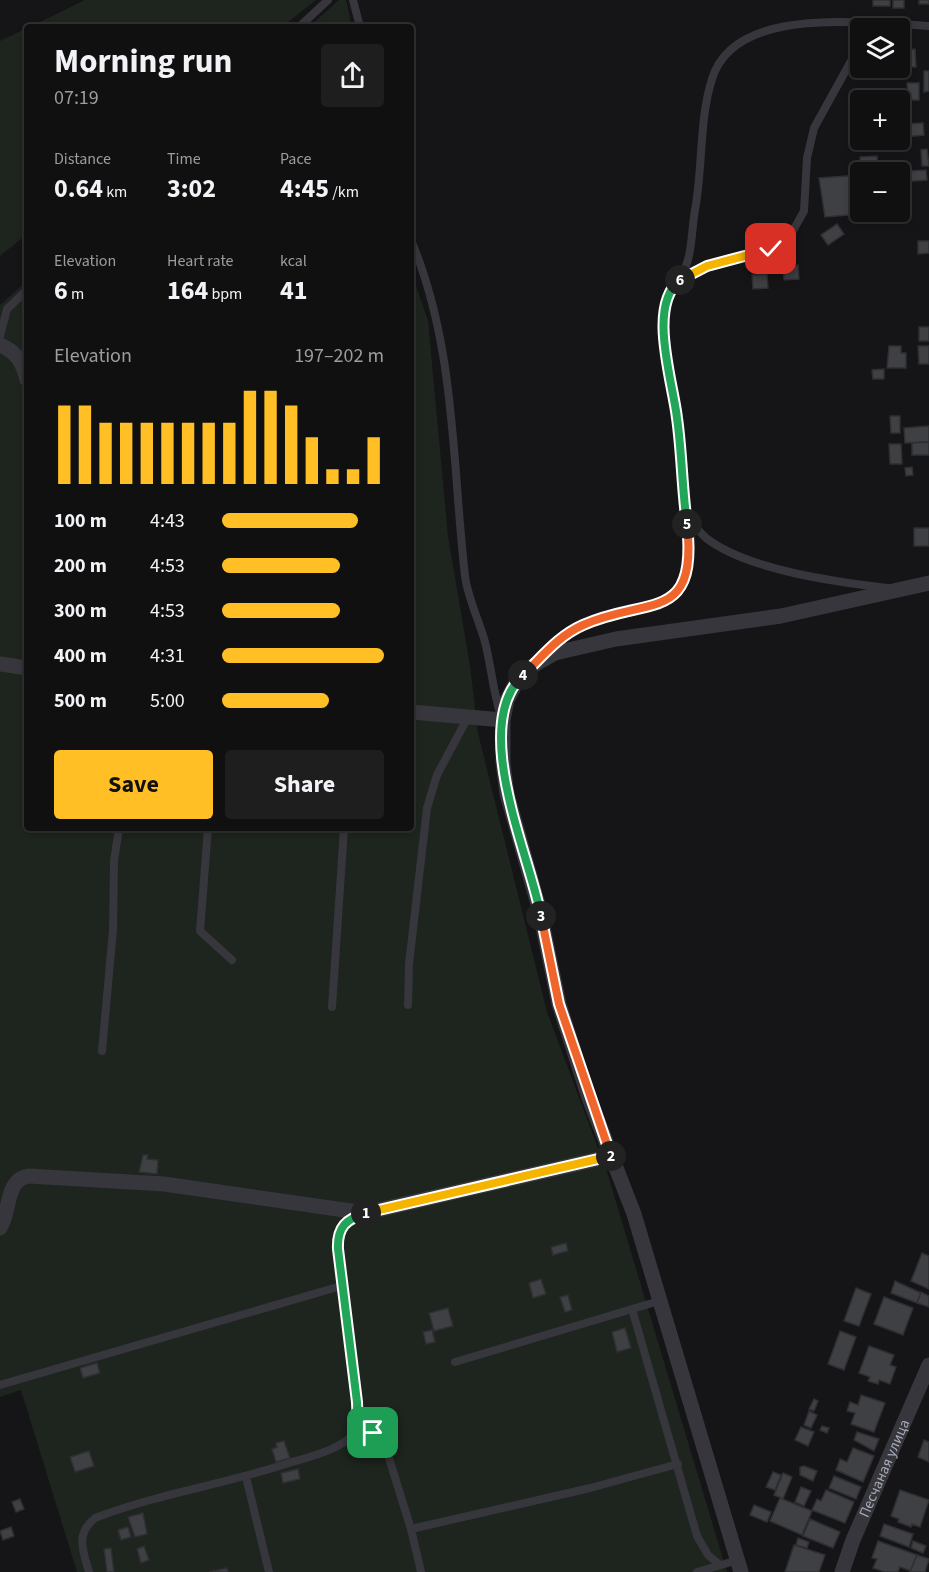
<!DOCTYPE html>
<html lang="en">
<head>
<meta charset="utf-8">
<style>
  :root { --surface:#101011; --page:#1e1e1f; --text:#f1f3f6; --muted:#9c9d9f; --line:#303031; --accent:#ffbf25 }
  body { margin:0; font-family:"Source Sans 3",sans-serif; background:var(--page); color:var(--text); height:100vh; display:flex; flex-direction:column; font-size:22px; white-space:nowrap }
  * { box-sizing:border-box; margin:0 }
  p { font-size:20px; color:var(--muted) }
  .icon { flex:none; width:33px; height:33px; fill:none; stroke:currentColor; stroke-width:2; stroke-linecap:round; stroke-linejoin:round }
  .map { position:relative; flex:1; overflow:hidden }
  .details { position:absolute; left:24px; top:24px; width:390px; height:807px; display:flex; flex-direction:column; background:var(--surface); border-radius:6px; box-shadow:0 3px 9px #0003,0 0 0 2px var(--line) }
  .details>* { flex:none }
  .buttons { position:absolute; left:850px; top:18px; display:grid; gap:12px }
  .buttons a { display:grid; place-items:center; width:60px; height:60px; border-radius:6px; background:var(--surface); box-shadow:0 3px 9px #0003,0 0 0 2px var(--line); font-size:30px }
  .pin { position:absolute; display:grid; place-items:center; width:51px; height:51px; color:#fff; margin:-26px; border-radius:12px; box-shadow:0 3px 9px #0006 }
  .km { position:absolute; width:30px; height:30px; margin:-15px; border-radius:50%; background:#222; color:#fff; font-size:16px; line-height:30px; text-align:center }
  .round { display:grid; place-items:center; flex:none; width:63px; height:63px; border-radius:6px; background:var(--page) }
  .summary { display:flex; align-items:center; justify-content:space-between; height:102px; padding:0 30px }
  h1 { font-size:33px; font-weight:700; line-height:45px }
  .metrics { display:grid; grid-template-columns:repeat(3,1fr); gap:9px; height:102px; padding:6px 30px }
  .metrics div { display:grid; align-content:center }
  .metrics b { font-size:26px; font-weight:700 }
  .metrics small { font-size:16px; font-weight:400 }
  .metrics p { font-size:16px }
  .chart { height:168px; padding:12px 30px }
  .chart p { display:flex; justify-content:space-between }
  .chart svg { width:100%; height:108px; margin-top:6px; stroke:var(--accent); stroke-width:6 }
  .cta { display:flex; gap:12px; margin-top:auto; padding:12px 30px }
  .cta a { flex:1; height:69px; border-radius:6px; background:var(--accent); color:#111; font-size:24px; font-weight:700; line-height:69px; text-align:center }
  .cta a+a { background:var(--page); color:var(--text) }
  ul { padding:0 30px; list-style:none; font-size:20px }
  li { display:grid; grid-template-columns:96px 72px 1fr; align-items:center; height:45px }
  li i { height:15px; border-radius:8px; background:var(--accent) }
  .map>svg:first-child { display:block }
  .green { fill:#1d251e }
  .building { fill:#3f4044; stroke:#2f2f33; stroke-width:1.5 }
  .lines { fill:none; stroke-linecap:round; stroke-linejoin:round }
  .lane { stroke:#36363c; stroke-width:8 }
  .street { stroke:#36363c; stroke-width:15 }
  .split-1-casing { stroke:#fff; stroke-width:12 }
  .split-2-casing { stroke:#fff; stroke-width:12 }
  .split-3-casing { stroke:#fff; stroke-width:12 }
  .split-4-casing { stroke:#fff; stroke-width:12 }
  .split-5-casing { stroke:#fff; stroke-width:12 }
  .split-6-casing { stroke:#fff; stroke-width:12 }
  .split-7-casing { stroke:#fff; stroke-width:12 }
  .split-1 { stroke:#22a559; stroke-width:8 }
  .split-2 { stroke:#f5b400; stroke-width:8 }
  .split-3 { stroke:#f0652b; stroke-width:8 }
  .split-4 { stroke:#22a559; stroke-width:8 }
  .split-5 { stroke:#f0652b; stroke-width:8 }
  .split-6 { stroke:#22a559; stroke-width:8 }
  .split-7 { stroke:#f5b400; stroke-width:8 }
  .labels { text-anchor:middle; dominant-baseline:central; stroke-width:5; stroke-linejoin:round; paint-order:stroke }
  .street-label { font-size:15px; fill:#a6abb8; stroke:#101012 }
</style>
</head>
<body>
<div class="map">
<svg width="929" height="1572" viewBox="0 0 929 1572">
  <rect width="100%" height="100%" fill="#151517"/>
  <g class="green">
    <polygon points="85,0 316,0 282,27 30,27"/>
    <polygon points="339,0 346,0 352,27 309,27"/>
    <polygon points="27,28 27,234 0,256 0,41"/>
    <polygon points="411,271 428,321 448,536 470,666 478,733 547,1012 607,1172 727,1572 77,1572 21,1390 0,1397 0,305 27,281 27,828 411,828"/>
  </g>
  <g class="building">
    <rect x="873" y="0" width="17" height="6"/>
    <rect x="893" y="0" width="11" height="8"/>
    <rect x="919" y="0" width="10" height="4"/>
    <polygon points="915,49 916,67 904,67 904,50"/>
    <polygon points="924,71 929,71 929,91 924,92"/>
    <polygon points="907,83 919,83 919,100 908,100"/>
    <polygon points="923,123 924,135 906,137 905,124"/>
    <polygon points="863,140 872,140 873,150 863,151"/>
    <polygon points="927,149 929,166 922,166 921,150"/>
    <polygon points="877,156 878,171 861,172 860,157"/>
    <polygon points="926,170 927,180 900,182 900,172 895,172"/>
    <polygon points="861,175 861,212 873,213 825,217 819,178"/>
    <polygon points="837,224 844,234 828,245 821,235"/>
    <polygon points="918,241 929,241 929,253 918,254"/>
    <polygon points="798,265 799,279 784,280 783,266"/>
    <polygon points="767,274 768,288 753,289 752,275"/>
    <rect x="919" y="327" width="10" height="14"/>
    <polygon points="889,346 901,346 901,353 906,353 906,368 887,368"/>
    <polygon points="918,346 929,346 929,364 919,364"/>
    <polygon points="884,369 884,379 873,379 872,370"/>
    <polygon points="890,416 900,416 900,433 891,433"/>
    <polygon points="929,426 929,442 905,443 904,428"/>
    <polygon points="929,442 929,455 912,455 912,443"/>
    <polygon points="889,444 901,444 902,464 890,464"/>
    <polygon points="912,467 913,475 906,476 905,468"/>
    <rect x="914" y="528" width="15" height="18"/>
    <polygon points="143,1155 148,1155 147,1159 158,1160 157,1174 139,1172"/>
    <polygon points="566,1243 568,1251 553,1255 551,1247"/>
    <polygon points="922,1253 929,1256 929,1289 911,1281"/>
    <polygon points="541,1279 546,1294 533,1298 529,1283"/>
    <polygon points="895,1281 921,1293 917,1303 891,1293"/>
    <polygon points="856,1288 871,1294 859,1326 844,1321"/>
    <polygon points="921,1292 929,1296 929,1307 917,1303"/>
    <polygon points="568,1295 572,1310 565,1312 560,1297"/>
    <polygon points="884,1297 913,1308 903,1335 874,1324"/>
    <polygon points="448,1308 453,1326 434,1331 429,1313"/>
    <polygon points="625,1328 631,1348 617,1352 612,1332"/>
    <polygon points="432,1330 435,1342 426,1344 423,1332"/>
    <polygon points="840,1331 856,1337 844,1370 828,1364"/>
    <polygon points="869,1346 894,1355 890,1365 896,1367 890,1384 879,1380 878,1384 868,1381 870,1377 859,1373"/>
    <polygon points="97,1363 100,1373 83,1378 80,1368"/>
    <polygon points="861,1395 885,1403 874,1432 851,1424 855,1413 847,1411 850,1402 858,1405"/>
    <polygon points="814,1399 818,1401 814,1411 809,1409"/>
    <polygon points="809,1411 817,1415 811,1428 804,1425"/>
    <polygon points="822,1426 829,1428 827,1433 820,1430"/>
    <polygon points="801,1427 814,1432 808,1446 795,1440"/>
    <polygon points="857,1432 879,1439 874,1451 854,1440"/>
    <polygon points="924,1440 929,1442 929,1462 918,1457"/>
    <polygon points="284,1441 290,1458 276,1462 272,1449 277,1447 276,1443"/>
    <polygon points="853,1448 874,1456 863,1482 836,1470 840,1459 847,1462"/>
    <polygon points="89,1451 94,1466 75,1472 70,1457"/>
    <polygon points="804,1466 817,1471 813,1481 800,1475 800,1467"/>
    <polygon points="298,1469 300,1479 283,1483 281,1473"/>
    <polygon points="773,1472 781,1475 775,1490 766,1487"/>
    <polygon points="783,1473 792,1477 783,1499 774,1495"/>
    <polygon points="834,1476 861,1487 856,1499 829,1488"/>
    <polygon points="801,1487 811,1491 804,1506 795,1502"/>
    <polygon points="826,1490 854,1502 845,1523 812,1510 817,1499 821,1501"/>
    <polygon points="900,1490 929,1500 920,1527 912,1524 911,1527 898,1522 899,1519 891,1516"/>
    <polygon points="780,1498 812,1511 802,1535 770,1521"/>
    <polygon points="20,1499 24,1509 16,1512 12,1502"/>
    <polygon points="754,1505 771,1512 767,1522 750,1515"/>
    <polygon points="143,1513 147,1534 135,1537 128,1517"/>
    <polygon points="810,1519 840,1532 833,1548 803,1536"/>
    <polygon points="884,1524 913,1534 909,1547 880,1536"/>
    <polygon points="11,1527 14,1536 3,1540 0,1531"/>
    <polygon points="128,1527 131,1537 121,1540 118,1530"/>
    <polygon points="798,1538 809,1542 807,1548 796,1545"/>
    <polygon points="878,1541 917,1555 911,1571 900,1567 898,1572 885,1572 873,1568 877,1559 872,1558"/>
    <polygon points="913,1541 926,1546 923,1553 911,1548"/>
    <polygon points="794,1545 825,1555 819,1572 785,1572"/>
    <polygon points="144,1546 149,1560 141,1563 137,1549"/>
    <polygon points="111,1548 114,1572 107,1572 104,1549"/>
    <polygon points="917,1555 929,1559 925,1572 910,1572"/>
    <polygon points="227,1568 228,1572 209,1572"/>
  </g>
  <g class="lines">
    <g class="lane">
      <polyline points="353,0 360,27"/>
      <polyline points="299,27 328,0"/>
      <polyline points="879,28 900,24 929,26"/>
      <path d="M411,240C456,347 452,463 465,576C468,599 479,620 485,642C491,666 493,690 500,713"/>
      <path d="M681,276C693,257 691,232 695,210C703,167 699,120 712,79C733,10 845,22 900,24"/>
      <polyline points="0,336 7,309 27,290"/>
      <path d="M686,513C692,522 698,531 706,538C747,570 836,582 887,588"/>
      <path d="M545,653C577,620 619,617 661,604C704,580 685,527 682,488C679,464 681,439 677,415C670,370 645,307 688,274L771,249L790,236L804,211L807,158L814,128L861,43"/>
      <polyline points="208,828 200,931 232,960"/>
      <polyline points="408,1005 409,964 427,808 437,775 468,717"/>
      <polyline points="332,1007 344,828"/>
      <polyline points="102,1051 113,930 114,861 119,828"/>
      <polyline points="632,1309 697,1536 708,1555 720,1565"/>
      <polyline points="455,1362 659,1301"/>
      <polyline points="0,1385 341,1286"/>
      <polyline points="358,1430 373,1433 384,1442 411,1529 421,1572"/>
      <polyline points="246,1477 269,1572"/>
      <polyline points="411,1529 590,1488 678,1464"/>
      <path d="M89,1572C83,1551 75,1534 95,1518C157,1494 225,1484 289,1463C313,1456 341,1450 358,1430L359,1418L341,1286L337,1240L342,1225L358,1215"/>
      <polyline points="697,1572 738,1560"/>
    </g>
    <g class="street">
      <path d="M0,345C17,352 23,363 27,380"/>
      <polyline points="0,664 27,668"/>
      <polyline points="411,712 503,720"/>
      <path d="M0,1228C11,1211 5,1179 29,1176L164,1184L365,1213L611,1156"/>
      <polyline points="741,1572 634,1214 589,1098 559,1004 539,908 507,794 503,763 503,720 507,700 517,681 534,665 555,653 616,639 781,616 929,583"/>
      <path id="s1" d="M842,1572L853,1540L929,1365"/>
    </g>
  </g>
  <g class="lines">
    <defs>
      <path id="split-1" d="M366,1213C346,1219 337,1227 338,1249L357,1402L358,1430L373,1433"/>
      <polyline id="split-2" points="366,1213 611,1156"/>
      <polyline id="split-3" points="541,916 559,1004 611,1156"/>
      <path id="split-4" d="M523,675C469,726 530,856 541,916"/>
      <path id="split-5" d="M523,675C542,657 558,636 583,625C648,596 698,624 687,524"/>
      <path id="split-6" d="M680,280C647,306 673,382 677,418C682,453 682,489 687,524"/>
      <polyline id="split-7" points="680,280 707,266 771,249"/>
    </defs>
    <use href="#split-1" class="split-1-casing"/>
    <use href="#split-2" class="split-2-casing"/>
    <use href="#split-3" class="split-3-casing"/>
    <use href="#split-4" class="split-4-casing"/>
    <use href="#split-5" class="split-5-casing"/>
    <use href="#split-6" class="split-6-casing"/>
    <use href="#split-7" class="split-7-casing"/>
    <use href="#split-1" class="split-1"/>
    <use href="#split-2" class="split-2"/>
    <use href="#split-3" class="split-3"/>
    <use href="#split-4" class="split-4"/>
    <use href="#split-5" class="split-5"/>
    <use href="#split-6" class="split-6"/>
    <use href="#split-7" class="split-7"/>
  </g>
  <g class="labels">
    <g class="street-label">
      <text stroke="none"><textPath href="#s1" startOffset="112">Песчаная улица</textPath></text>
    </g>
  </g>
</svg>
<div class="buttons">
<a><svg class="icon" aria-label="layers" viewBox="0 0 24 24"><path d="M12 4l9 5-9 5-9-5zM3 14l9 5 9-5"/></svg></a>
<a>+</a>
<a>−</a>
</div>
<div class="pin" style="left:373px;top:1433px;background:#1e9e55"><svg class="icon" aria-label="arrive" viewBox="0 0 24 24"><path d="M6 21V4h12l-3 4 3 4H6"/></svg></div>
<div class="pin" style="left:771px;top:249px;background:#d93025"><svg class="icon" aria-label="check" viewBox="0 0 24 24"><path d="M5 12l5 5 9-10"/></svg></div>
<b class="km" style="left:366px;top:1213px">1</b>
<b class="km" style="left:611px;top:1156px">2</b>
<b class="km" style="left:541px;top:916px">3</b>
<b class="km" style="left:523px;top:675px">4</b>
<b class="km" style="left:687px;top:524px">5</b>
<b class="km" style="left:680px;top:280px">6</b>
<section class="details">
<div class="summary"><div><h1>Morning run</h1><p>07:19</p></div><a class="round"><svg class="icon" aria-label="share" viewBox="0 0 24 24"><path d="M12 15V3M7 8l5-5 5 5M5 13v7h14v-7"/></svg></a></div>
<div class="metrics">
<div><p>Distance</p><b>0.64<small> km</small></b></div>
<div><p>Time</p><b>3:02</b></div>
<div><p>Pace</p><b>4:45<small> /km</small></b></div>
</div>
<div class="metrics">
<div><p>Elevation</p><b>6<small> m</small></b></div>
<div><p>Heart rate</p><b>164<small> bpm</small></b></div>
<div><p>kcal</p><b>41</b></div>
</div>
<div class="chart"><p><span>Elevation</span>197–202 m</p>
<svg viewBox="0 0 160 44" preserveAspectRatio="none"><path d="M5 44V12M15 44V12M25 44V19M35 44V19M45 44V19M55 44V19M65 44V19M75 44V19M85 44V19M95 44V6M105 44V6M115 44V12M125 44V25M135 44V38M145 44V38M155 44V25"/></svg>
</div>
<ul>
<li><b>100 m</b>4:43<i style="width:84%"></i></li>
<li><b>200 m</b>4:53<i style="width:73%"></i></li>
<li><b>300 m</b>4:53<i style="width:73%"></i></li>
<li><b>400 m</b>4:31<i style="width:100%"></i></li>
<li><b>500 m</b>5:00<i style="width:66%"></i></li>
</ul>
<div class="cta"><a>Save</a><a>Share</a></div>
</section>
</div>
</body>
</html>
